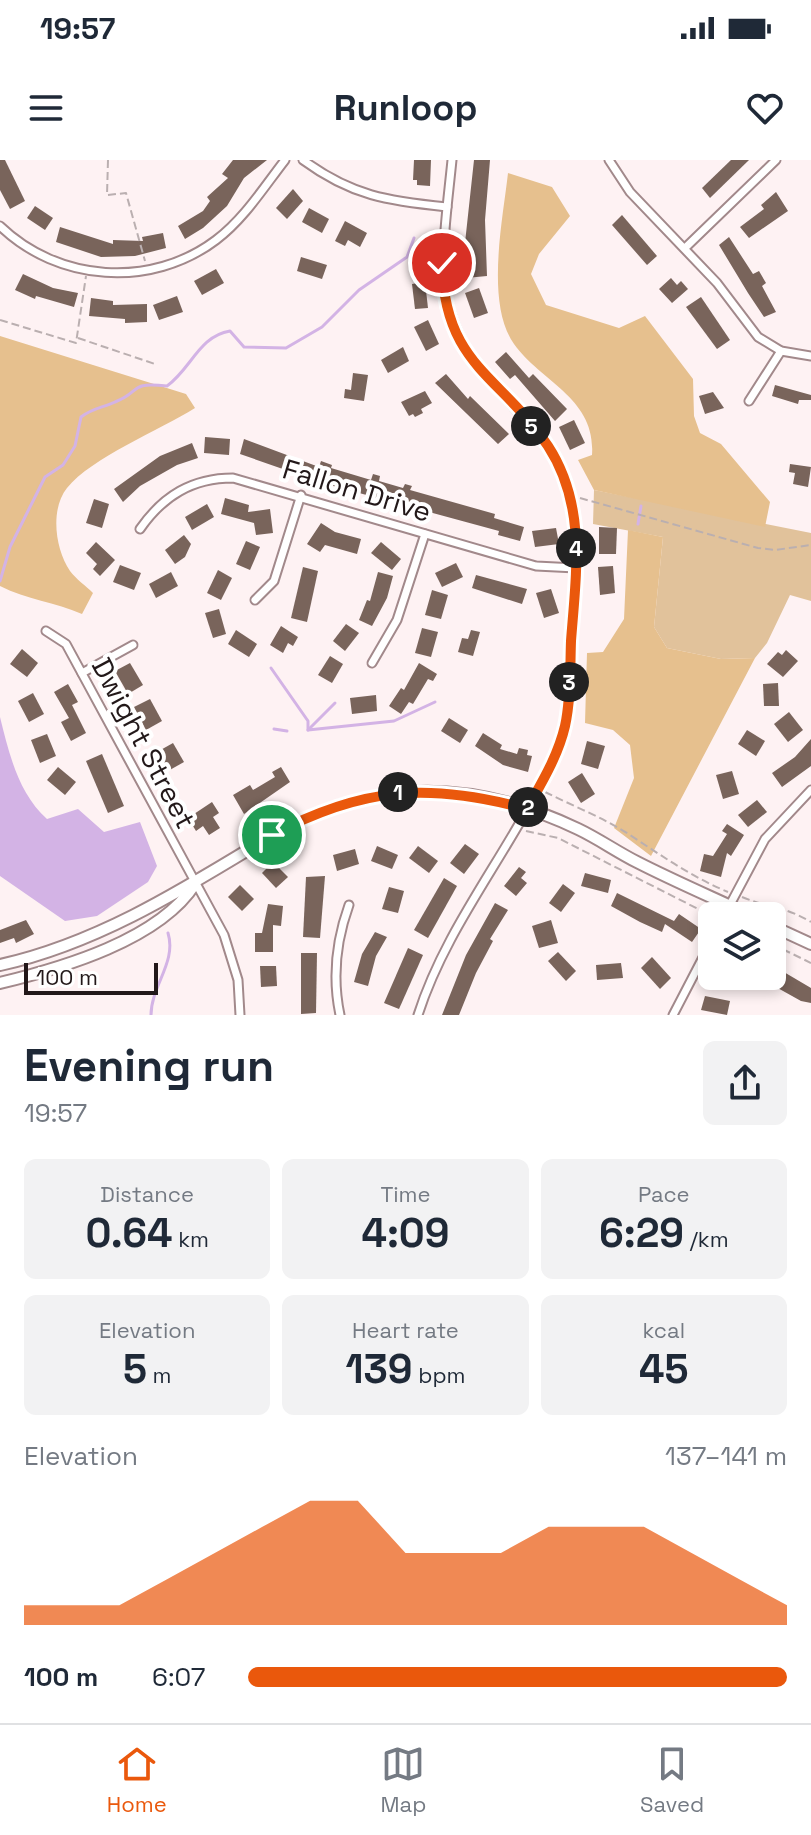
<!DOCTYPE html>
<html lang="en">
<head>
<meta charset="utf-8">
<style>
  :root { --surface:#fff; --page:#f2f2f3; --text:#1f2937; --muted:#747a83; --line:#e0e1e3; --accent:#ea580c }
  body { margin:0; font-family:"Space Grotesk",sans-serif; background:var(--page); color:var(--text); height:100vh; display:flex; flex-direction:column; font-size:30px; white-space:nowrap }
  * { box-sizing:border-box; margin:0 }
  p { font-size:26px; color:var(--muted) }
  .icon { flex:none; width:44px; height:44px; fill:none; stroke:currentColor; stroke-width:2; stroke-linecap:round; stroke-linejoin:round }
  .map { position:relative; height:855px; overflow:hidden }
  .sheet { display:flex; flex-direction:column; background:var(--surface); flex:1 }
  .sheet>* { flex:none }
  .buttons { position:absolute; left:698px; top:742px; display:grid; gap:16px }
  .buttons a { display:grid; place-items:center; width:88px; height:88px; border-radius:12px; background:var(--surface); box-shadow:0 4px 12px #0003; font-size:40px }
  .scale { position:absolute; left:24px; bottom:20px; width:134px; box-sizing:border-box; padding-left:8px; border:4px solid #221819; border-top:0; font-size:22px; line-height:28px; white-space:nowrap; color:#221819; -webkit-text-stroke:6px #fff; paint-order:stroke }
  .pin { position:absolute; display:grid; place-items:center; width:68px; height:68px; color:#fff; margin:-34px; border:4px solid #fff; border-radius:50%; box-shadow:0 2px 8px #0007 }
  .km { position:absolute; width:40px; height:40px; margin:-20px; border-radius:50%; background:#222; color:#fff; font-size:22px; line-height:40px; text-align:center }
  .round { display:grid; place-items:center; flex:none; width:84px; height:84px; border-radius:12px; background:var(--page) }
  .overview { display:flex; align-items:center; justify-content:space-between; height:136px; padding:0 24px }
  h1 { font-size:44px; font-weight:700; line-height:60px }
  .stats { display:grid; grid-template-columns:repeat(3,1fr); gap:12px; height:136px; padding:8px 24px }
  .stats div { display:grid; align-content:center; border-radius:12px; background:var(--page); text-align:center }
  .stats b { font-size:40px; font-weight:700 }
  .stats small { font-size:22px; font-weight:400 }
  .stats p { font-size:22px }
  .chart { height:224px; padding:16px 24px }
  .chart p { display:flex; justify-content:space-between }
  .chart svg { width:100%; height:144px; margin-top:8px; fill:var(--accent); opacity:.7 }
  ul { padding:0 24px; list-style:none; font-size:26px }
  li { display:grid; grid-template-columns:128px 96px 1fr; align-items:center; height:60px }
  li i { height:20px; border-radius:10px; background:var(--accent) }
  .status { display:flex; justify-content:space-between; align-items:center; height:56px; padding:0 40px; background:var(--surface); direction:ltr }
  .status svg { height:22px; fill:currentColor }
  header { display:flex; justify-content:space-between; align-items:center; height:104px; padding:0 24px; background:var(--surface); font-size:36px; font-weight:700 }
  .tab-bar { display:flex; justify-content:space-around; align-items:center; height:112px; border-top:2px solid var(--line); background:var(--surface); font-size:22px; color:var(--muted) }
  .tab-bar a { display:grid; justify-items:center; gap:4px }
  .tab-bar .current { color:var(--accent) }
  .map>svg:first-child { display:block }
  .green { fill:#e1c29b }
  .forest { fill:#e6c08e }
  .water { fill:#d3b3e5 }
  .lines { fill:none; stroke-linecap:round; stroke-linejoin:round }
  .stream { stroke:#d3b3e5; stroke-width:3 }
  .building { fill:#79645b }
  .street-casing { stroke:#a2898b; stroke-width:11 }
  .secondary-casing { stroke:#a2898b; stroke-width:14 }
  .path { stroke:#baafb0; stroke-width:2; stroke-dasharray:8 4; stroke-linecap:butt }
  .street { stroke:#fff; stroke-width:7 }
  .secondary { stroke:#fff; stroke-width:10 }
  .route-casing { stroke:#fff; stroke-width:16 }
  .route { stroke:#ea580c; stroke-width:10 }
  .labels { text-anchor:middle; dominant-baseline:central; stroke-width:8; stroke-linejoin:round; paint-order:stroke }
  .street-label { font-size:28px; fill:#221819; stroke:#fff }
</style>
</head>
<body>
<div class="status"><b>19:57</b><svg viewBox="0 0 49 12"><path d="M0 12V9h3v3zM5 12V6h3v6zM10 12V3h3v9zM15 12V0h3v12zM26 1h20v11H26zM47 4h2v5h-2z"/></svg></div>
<header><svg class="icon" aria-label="menu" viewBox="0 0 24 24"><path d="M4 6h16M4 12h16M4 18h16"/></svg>Runloop<svg class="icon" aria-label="heart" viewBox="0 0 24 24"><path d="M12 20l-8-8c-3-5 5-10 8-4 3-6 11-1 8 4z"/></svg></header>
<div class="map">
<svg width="811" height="855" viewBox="0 0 811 855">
  <rect width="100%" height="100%" fill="#fef2f3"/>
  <polygon class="green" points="594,330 811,373 811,441 790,435 767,483 755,498 721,499 667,488 654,467 663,377 593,364"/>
  <g class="forest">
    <path d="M508,13L552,27L570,56L539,94L531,114L546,145L619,168L645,156L693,219L694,256L700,273L721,284L770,342L765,367L594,330L578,300L592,295C596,238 542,223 514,184C485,143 503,59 508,13Z"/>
    <path d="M0,176L186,234L195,248C160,270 91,298 67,328C50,349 55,389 70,411C76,419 86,426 93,433L82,454C55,442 27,440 0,426Z"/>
    <polygon points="628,370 663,377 654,467 667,488 721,499 755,498 651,696 614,668 634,618 630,585 613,570 585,563 587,493 603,492 624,459"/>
  </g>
  <path class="water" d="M0,557C9,593 18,633 47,659L78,649L104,672L140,662L157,706L148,722L97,756L65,761L0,716Z"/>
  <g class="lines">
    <g class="stream">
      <polyline points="638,364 641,346"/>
      <path d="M0,421L10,387L45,317L63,305L75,286L81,257C93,248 102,248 115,242C143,231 127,222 167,226C191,209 199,176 230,171L244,187L286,188L322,167L359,130L407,97L414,78"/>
      <polyline points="271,508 308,561 308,570"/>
      <polyline points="274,569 287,571"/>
      <polyline points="309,569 335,543"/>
      <polyline points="308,570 394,561 435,542"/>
      <path d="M151,855C151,826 177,802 168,773"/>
    </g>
  </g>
  <g class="building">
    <polygon points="0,0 5,0 25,41 10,49 0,30"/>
    <polygon points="233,0 267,0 244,18 227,46 203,68 185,79 178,66 203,51 210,41 207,37 228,18 222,14"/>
    <polygon points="414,0 431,0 430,26 417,25 417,20 413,20"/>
    <polygon points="474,0 490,0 485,60 487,116 466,118 464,92"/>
    <polygon points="731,0 749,0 710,38 702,28"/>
    <polygon points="293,29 303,41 287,59 276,48"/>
    <polygon points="776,32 788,51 749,78 740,67 764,49 761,45"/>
    <polygon points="35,46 53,58 45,70 27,58"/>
    <polygon points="309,48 329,59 322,73 302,62"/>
    <polygon points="622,55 657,96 647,105 612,65"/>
    <polygon points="345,61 367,73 360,87 348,80 345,86 335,81"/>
    <polygon points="60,67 113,84 113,80 143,81 142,77 163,73 166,88 135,96 101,97 56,82"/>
    <polygon points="729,77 753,114 759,111 766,123 762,126 776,152 764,157 748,133 719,85"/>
    <polygon points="301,97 327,105 322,119 297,111"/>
    <polygon points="216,109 224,123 202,135 194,121"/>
    <polygon points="23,114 53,128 78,133 74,147 36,136 35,139 15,130"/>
    <polygon points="671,118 677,125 681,121 688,129 672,143 659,129"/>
    <polygon points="425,122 428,148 415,149 412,124"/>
    <polygon points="479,128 488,153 474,158 465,133"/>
    <polygon points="177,136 183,152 159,160 153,145"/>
    <polygon points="701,137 730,180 717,189 686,147"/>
    <polygon points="91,138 113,141 113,145 147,144 147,162 125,163 125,159 89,156"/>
    <polygon points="428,160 439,184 426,191 414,167"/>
    <polygon points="403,187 409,201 388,213 381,200"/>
    <polygon points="506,192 529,218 533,214 567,249 555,261 515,215 510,219 495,202"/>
    <polygon points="353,213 368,215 364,241 344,238 345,229 351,230"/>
    <polygon points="446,214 468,239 470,236 509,274 498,284 435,223"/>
    <polygon points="775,225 811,235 811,240 799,240 798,244 772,236"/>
    <polygon points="425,231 432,243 421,249 423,253 415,257 413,254 409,256 401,242"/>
    <polygon points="713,232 724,248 705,254 699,236"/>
    <polygon points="574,260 585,283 570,290 559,267"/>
    <polygon points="205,277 230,279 229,295 204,293"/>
    <polygon points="244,279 319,307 321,301 332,305 331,308 371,320 373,314 380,316 379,321 403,328 405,324 412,326 410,330 495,354 494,358 524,367 520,381 498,375 499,371 326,324 240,294"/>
    <polygon points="192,283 198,298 177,305 140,326 123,342 114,329 160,296"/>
    <polygon points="790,304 811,307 808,327 793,324 795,313 789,312"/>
    <polygon points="225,338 249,345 248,352 270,349 273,373 256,375 254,363 221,354"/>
    <polygon points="94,339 109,344 102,368 86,363"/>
    <polygon points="207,344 214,357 192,370 185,357"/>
    <polygon points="321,363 335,372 361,379 357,394 325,385 320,392 307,384"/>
    <polygon points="599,367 617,368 616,394 599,394"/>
    <polygon points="556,368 559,384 535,387 532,371"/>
    <polygon points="184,375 191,384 185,397 175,404 165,390"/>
    <polygon points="246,381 260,387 250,410 236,404"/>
    <polygon points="96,382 115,400 100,416 93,409 97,404 86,393"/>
    <polygon points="381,382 401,399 392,410 371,393"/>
    <polygon points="456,403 463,417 442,427 435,413"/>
    <polygon points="120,405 141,413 134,430 113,422"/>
    <polygon points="613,406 615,433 600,435 598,407"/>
    <polygon points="303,407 318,411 307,462 291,458"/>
    <polygon points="218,410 232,418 221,440 207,433"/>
    <polygon points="171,412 178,426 156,438 149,424"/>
    <polygon points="378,412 393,416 387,438 372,466 359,460 367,440 370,441"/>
    <polygon points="476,415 527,429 522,444 472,428"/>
    <polygon points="551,429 559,453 544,458 536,433"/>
    <polygon points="432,430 448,435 441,459 425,455"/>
    <polygon points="219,449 226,474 213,478 205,453"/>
    <polygon points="346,464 359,473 345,491 333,481"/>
    <polygon points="281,466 298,477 293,486 288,483 283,493 270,485"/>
    <polygon points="422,468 438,472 431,497 415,493"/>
    <polygon points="236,470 257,484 249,497 228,484"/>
    <polygon points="471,470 480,472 473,496 458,492 462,478 468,479"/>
    <polygon points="22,489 38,503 27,517 10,504"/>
    <polygon points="786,490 798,501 783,517 767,504 778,492 782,495"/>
    <polygon points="330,496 343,504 332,523 318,515"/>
    <polygon points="130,503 143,525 128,534 115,511"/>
    <polygon points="419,503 437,514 433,521 428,519 413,544 409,542 401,554 389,546 401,528 404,530"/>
    <polygon points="778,523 779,546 764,546 763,524"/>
    <polygon points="68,524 78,542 72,545 86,573 71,581 61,562 69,558 54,532"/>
    <polygon points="33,533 44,554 29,562 18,541"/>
    <polygon points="376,535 377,551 352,554 350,538"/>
    <polygon points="150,539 162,561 146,570 134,547"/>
    <polygon points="789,552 803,570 788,582 774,564"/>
    <polygon points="449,558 468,570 460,583 441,571"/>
    <polygon points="747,570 765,581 756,596 738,584"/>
    <polygon points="483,573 502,585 500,589 517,594 519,588 528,590 527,595 532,596 528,612 503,605 475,586"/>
    <polygon points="47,574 56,596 40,603 31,580"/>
    <polygon points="811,579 811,606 782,627 772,613 795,597"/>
    <polygon points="587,581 605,586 598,609 581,604"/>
    <polygon points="173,583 184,602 168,611 157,592"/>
    <polygon points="102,594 124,646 108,653 86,601"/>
    <polygon points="58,607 76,622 65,635 47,620"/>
    <polygon points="281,607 290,622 244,654 233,635 250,625 253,630 275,617 272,612"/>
    <polygon points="732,611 739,634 723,639 716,615"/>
    <polygon points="582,613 595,634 581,643 568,622"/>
    <polygon points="757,640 767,652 748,667 738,655"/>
    <polygon points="212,642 219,653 213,657 220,668 209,675 203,666 196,671 188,658"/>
    <polygon points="727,664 744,675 731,696 727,693 721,717 700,711 704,694 713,696 727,674 722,671"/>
    <polygon points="465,684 479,694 464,714 450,703"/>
    <polygon points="377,686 398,695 392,709 371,701"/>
    <polygon points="418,686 438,701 429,713 409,698"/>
    <polygon points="355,689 359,704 337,711 333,695"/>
    <polygon points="273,702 288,717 276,728 262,713"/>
    <polygon points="519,707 526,712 521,718 527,723 516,736 504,726"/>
    <polygon points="585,713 611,720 608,733 581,726"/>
    <polygon points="325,716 320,778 303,777 306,717"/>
    <polygon points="444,718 457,726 428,778 414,770"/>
    <polygon points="563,724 575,733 561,752 549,743"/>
    <polygon points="240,725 254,739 242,751 228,737"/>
    <polygon points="389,727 404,731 398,753 382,749"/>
    <polygon points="617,733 674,761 679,754 701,769 692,782 665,764 662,772 640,762 611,746"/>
    <polygon points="495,743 508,750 490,779 493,781 476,813 459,855 442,855 466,795"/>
    <polygon points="268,744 283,746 281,766 273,765 273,792 255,792 255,773 262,773"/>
    <polygon points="26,760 34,774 16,783 14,778 0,783 0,770"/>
    <polygon points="551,760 558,783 539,788 532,766"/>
    <polygon points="375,772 387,777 376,796 368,826 354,822 362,794"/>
    <polygon points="408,788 423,795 399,849 384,843"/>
    <polygon points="558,792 576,811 566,821 548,801"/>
    <polygon points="301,793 317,793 316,853 301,854"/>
    <polygon points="652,797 671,818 660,829 641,808"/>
    <polygon points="621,803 623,818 597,820 596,805"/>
    <polygon points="772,805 811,828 811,843 801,841 756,816 772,816"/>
    <polygon points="260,806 276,806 277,826 261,827"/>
    <polygon points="705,836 730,841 727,855 701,850"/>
  </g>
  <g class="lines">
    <defs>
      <g id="street">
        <path d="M303,0C352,36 388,41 447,47"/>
        <polyline points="609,0 630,32 717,123 758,177 781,191 811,196"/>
        <path d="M0,66C58,122 151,129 216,80C244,59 264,27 285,0"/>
        <polyline points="685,88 776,0"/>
        <polyline points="749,241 781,191"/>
        <path d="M140,369C163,336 192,318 233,318L536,406L576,408"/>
        <polyline points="255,440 274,421 301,335"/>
        <polyline points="46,471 66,484 224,775 238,820 240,855"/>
        <polyline points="372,503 397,460 425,374"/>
        <polyline points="82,513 133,485"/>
        <polyline points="724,756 765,679 811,630"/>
        <path d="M340,855C332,817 336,781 349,745"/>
        <path d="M418,855C441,783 486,722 523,657C534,637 549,616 557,593C572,549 570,501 573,455C576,413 582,370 569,329C557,291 530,264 503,236C427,156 442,101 452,0"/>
        <polyline points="673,855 712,780"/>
      </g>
      <g id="secondary">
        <polyline points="772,766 811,784"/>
        <path d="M0,805C95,784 179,732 261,682C366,618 469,617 578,669C599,679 617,692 637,702C674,721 714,738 752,756"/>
        <path d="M0,823C62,808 159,780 195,724"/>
      </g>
    </defs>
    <use href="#street" class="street-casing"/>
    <use href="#secondary" class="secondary-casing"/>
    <g class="path">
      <polyline points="108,0 107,35 126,33 145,101"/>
      <polyline points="0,160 76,183 86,116"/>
      <polyline points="78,178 155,204"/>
      <polyline points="580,338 758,388 775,390 811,385"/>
      <path d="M545,632C573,646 604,658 630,675C662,696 692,717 728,732"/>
      <polyline points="526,671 558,678 712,756"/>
      <path d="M742,737C769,748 784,746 811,762"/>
      <polyline points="772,784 811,803"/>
    </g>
    <use href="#street" class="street"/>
    <use href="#secondary" class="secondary"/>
  </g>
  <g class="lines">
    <defs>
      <path id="route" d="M272,675C362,627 429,622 527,649C542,622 558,596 565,566C571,539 570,509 571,481C576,414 587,346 548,286C501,215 444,206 442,103"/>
    </defs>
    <use href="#route" class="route-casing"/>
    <use href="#route" class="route"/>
  </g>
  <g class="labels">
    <g class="street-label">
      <text transform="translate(357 330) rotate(17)">Fallon Drive</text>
      <text transform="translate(144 583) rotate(62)">Dwight Street</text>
    </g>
  </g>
</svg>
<div class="buttons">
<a><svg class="icon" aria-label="layers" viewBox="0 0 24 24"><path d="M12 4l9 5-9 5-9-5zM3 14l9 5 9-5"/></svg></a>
</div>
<div class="scale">100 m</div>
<div class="pin" style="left:272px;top:675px;background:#1e9e55"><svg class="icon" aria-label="arrive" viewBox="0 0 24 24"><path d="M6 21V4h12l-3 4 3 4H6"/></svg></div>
<div class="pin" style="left:442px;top:103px;background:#d93025"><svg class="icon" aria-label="check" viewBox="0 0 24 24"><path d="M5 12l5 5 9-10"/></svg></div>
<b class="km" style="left:398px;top:632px">1</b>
<b class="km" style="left:528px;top:647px">2</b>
<b class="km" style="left:569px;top:522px">3</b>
<b class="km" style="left:576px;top:388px">4</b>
<b class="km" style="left:531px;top:266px">5</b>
</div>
<section class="sheet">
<div class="overview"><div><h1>Evening run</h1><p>19:57</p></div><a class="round"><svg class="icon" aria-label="share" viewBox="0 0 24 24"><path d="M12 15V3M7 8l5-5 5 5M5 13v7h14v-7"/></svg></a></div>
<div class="stats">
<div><p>Distance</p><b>0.64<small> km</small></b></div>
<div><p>Time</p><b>4:09</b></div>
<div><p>Pace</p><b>6:29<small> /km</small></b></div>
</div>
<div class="stats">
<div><p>Elevation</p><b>5<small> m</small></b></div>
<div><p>Heart rate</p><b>139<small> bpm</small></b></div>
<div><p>kcal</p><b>45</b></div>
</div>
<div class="chart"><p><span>Elevation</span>137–141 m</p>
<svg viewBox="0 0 160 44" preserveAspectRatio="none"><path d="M0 44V38L10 38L20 38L30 30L40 22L50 14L60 6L70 6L80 22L90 22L100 22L110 14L120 14L130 14L140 22L150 30L160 38V44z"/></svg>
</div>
<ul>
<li><b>100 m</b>6:07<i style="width:100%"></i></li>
</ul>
</section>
<nav class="tab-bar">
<a class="current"><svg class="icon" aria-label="home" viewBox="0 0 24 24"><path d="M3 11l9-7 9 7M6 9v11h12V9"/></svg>Home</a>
<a><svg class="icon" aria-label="map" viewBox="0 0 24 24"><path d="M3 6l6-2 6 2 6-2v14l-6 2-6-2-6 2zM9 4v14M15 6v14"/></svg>Map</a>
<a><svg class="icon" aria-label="saved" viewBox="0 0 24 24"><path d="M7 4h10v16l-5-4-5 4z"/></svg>Saved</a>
</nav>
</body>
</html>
